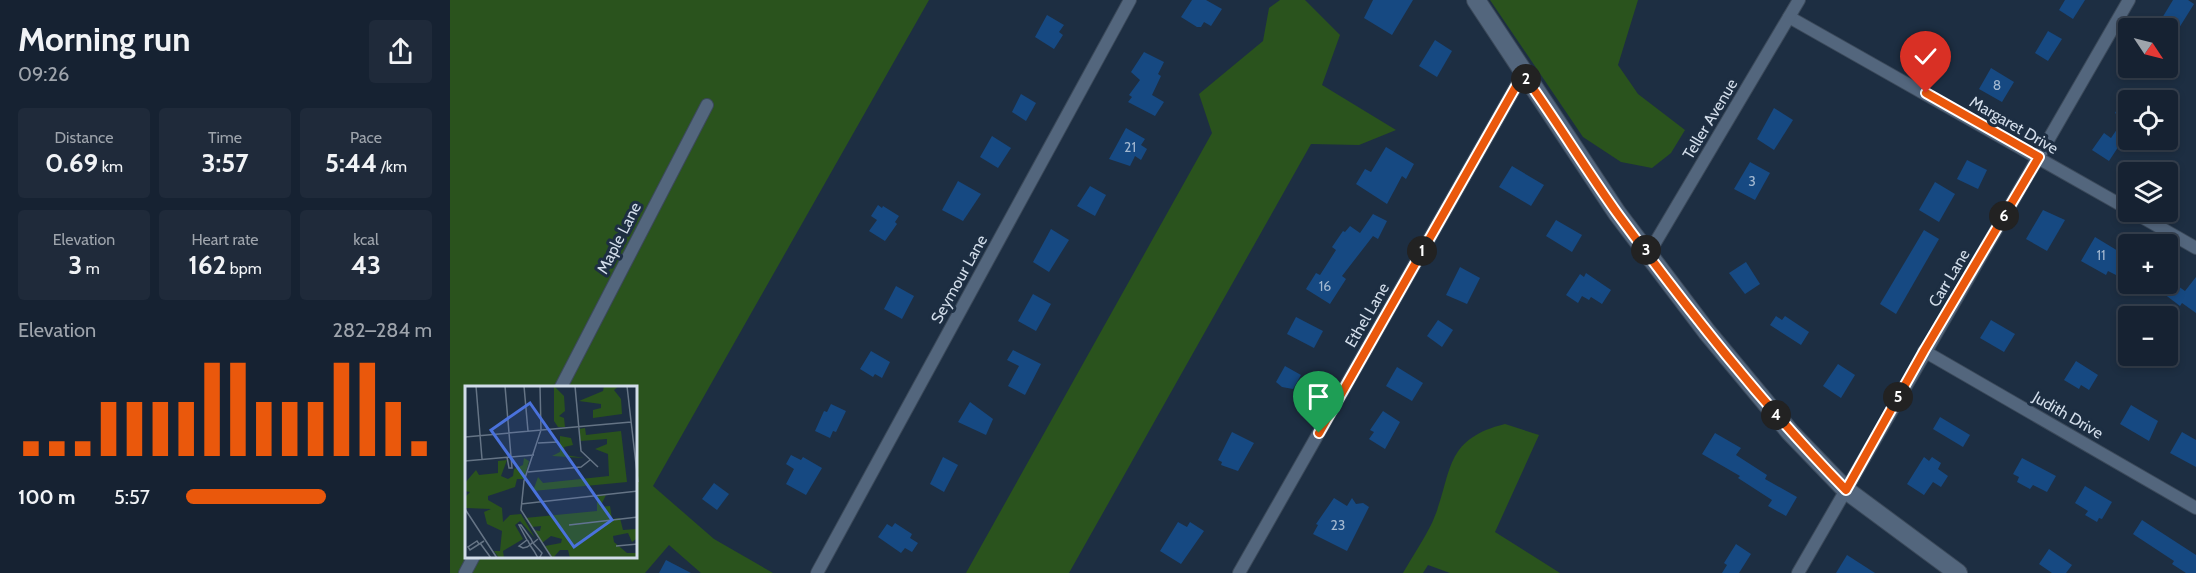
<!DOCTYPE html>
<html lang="en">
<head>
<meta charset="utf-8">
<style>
  :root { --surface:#162232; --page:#1f2a3a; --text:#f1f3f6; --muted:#9ea4ac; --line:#353f4d; --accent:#ea580c }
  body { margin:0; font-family:Cabin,sans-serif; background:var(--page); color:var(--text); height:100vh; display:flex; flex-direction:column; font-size:22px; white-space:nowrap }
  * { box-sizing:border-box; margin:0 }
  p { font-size:20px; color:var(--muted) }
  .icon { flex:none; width:33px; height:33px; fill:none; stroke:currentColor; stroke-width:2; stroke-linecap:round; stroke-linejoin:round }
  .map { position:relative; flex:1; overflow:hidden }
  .sheet { display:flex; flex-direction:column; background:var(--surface); width:450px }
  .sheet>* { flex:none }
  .needle { width:39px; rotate:125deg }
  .controls { position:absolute; left:1668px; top:18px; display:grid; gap:12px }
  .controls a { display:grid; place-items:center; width:60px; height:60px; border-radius:6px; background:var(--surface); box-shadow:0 3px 9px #0003,0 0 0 2px var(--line); font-size:30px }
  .pin { position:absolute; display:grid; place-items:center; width:51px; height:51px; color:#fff; margin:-62px -26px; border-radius:50% 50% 50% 0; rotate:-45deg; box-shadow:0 0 6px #0007 }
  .pin .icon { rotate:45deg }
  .km { position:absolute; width:30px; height:30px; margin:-15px; border-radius:50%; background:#222; color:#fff; font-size:16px; line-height:30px; text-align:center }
  .round { display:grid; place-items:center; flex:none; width:63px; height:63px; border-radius:6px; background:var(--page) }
  .headline { display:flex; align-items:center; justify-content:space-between; height:102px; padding:0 18px }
  h1 { font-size:33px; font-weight:800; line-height:45px }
  .stats { display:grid; grid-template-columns:repeat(3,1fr); gap:9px; height:102px; padding:6px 18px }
  .stats div { display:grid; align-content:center; border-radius:6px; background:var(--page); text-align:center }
  .stats b { font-size:26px; font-weight:800 }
  .stats small { font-size:16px; font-weight:400 }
  .stats p { font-size:16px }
  .chart { height:168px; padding:12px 18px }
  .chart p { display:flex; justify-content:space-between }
  .chart svg { width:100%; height:108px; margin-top:6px; stroke:var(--accent); stroke-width:6 }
  ul { padding:0 18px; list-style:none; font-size:20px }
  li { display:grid; grid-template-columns:96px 72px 1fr; align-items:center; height:45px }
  li i { height:15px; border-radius:8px; background:var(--accent) }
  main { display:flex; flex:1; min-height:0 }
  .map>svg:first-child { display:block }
  .green { fill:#2a531d; fill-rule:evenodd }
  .building { fill:#164982 }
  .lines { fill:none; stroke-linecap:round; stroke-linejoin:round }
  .street-casing { stroke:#3b495a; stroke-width:14 }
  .secondary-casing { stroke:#3b495a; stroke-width:20 }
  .street { stroke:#53667d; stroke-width:12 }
  .secondary { stroke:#53667d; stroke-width:18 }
  .route-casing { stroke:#fff; stroke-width:12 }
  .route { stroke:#ea580c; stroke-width:8 }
  .labels { text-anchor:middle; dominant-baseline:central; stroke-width:6; stroke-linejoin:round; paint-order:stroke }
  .number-label { font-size:14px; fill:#a3b8d0 }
  .street-label { font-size:16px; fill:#d2ddea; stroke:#1d2e42 }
  .inset-road { fill:none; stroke:#657485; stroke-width:1.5 }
  .view { fill:#4a72dc; fill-opacity:0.15; stroke:#4a72dc; stroke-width:3 }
  .inset-edge { fill:none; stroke:#d2ddea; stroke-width:3 }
</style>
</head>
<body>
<main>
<section class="sheet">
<div class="headline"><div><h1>Morning run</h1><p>09:26</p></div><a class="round"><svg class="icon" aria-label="share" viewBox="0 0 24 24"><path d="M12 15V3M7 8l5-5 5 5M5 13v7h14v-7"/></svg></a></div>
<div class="stats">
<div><p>Distance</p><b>0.69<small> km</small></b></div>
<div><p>Time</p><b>3:57</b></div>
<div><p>Pace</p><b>5:44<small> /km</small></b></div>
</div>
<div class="stats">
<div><p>Elevation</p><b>3<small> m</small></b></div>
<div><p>Heart rate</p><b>162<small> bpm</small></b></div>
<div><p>kcal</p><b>43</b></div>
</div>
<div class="chart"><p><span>Elevation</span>282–284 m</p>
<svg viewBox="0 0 160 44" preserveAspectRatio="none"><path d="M5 44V38M15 44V38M25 44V38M35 44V22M45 44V22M55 44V22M65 44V22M75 44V6M85 44V6M95 44V22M105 44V22M115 44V22M125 44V6M135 44V6M145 44V22M155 44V38"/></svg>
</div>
<ul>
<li><b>100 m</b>5:57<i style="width:57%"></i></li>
</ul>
</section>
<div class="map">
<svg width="1746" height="573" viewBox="0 0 1746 573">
  <rect width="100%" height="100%" fill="#1d2e42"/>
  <g class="green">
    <path d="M0,0H479L203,486L264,539L323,573H251L219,545L195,573H0ZM16,387H186V556H16Z"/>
    <polygon points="830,0 855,0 890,35 872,85 946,130 909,145 861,144 619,573 516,573 762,133 749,94 813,41 819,8"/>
    <polygon points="1040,0 1188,0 1168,65 1188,94 1235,130 1221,153 1202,168 1171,162 1133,137"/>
    <path d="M1055,424L1089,435L1045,532L1110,573H1000L978,565L973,573H953C962,557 973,541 981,525C1004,476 990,440 1055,424Z"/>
  </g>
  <g class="building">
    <polygon points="742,0 756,0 772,9 761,26 754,22 751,27 747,27 731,17"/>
    <polygon points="923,0 963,0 942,35 914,18"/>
    <polygon points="1615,0 1635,0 1623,19 1609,10"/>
    <polygon points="1723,0 1738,0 1744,4 1729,28 1706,28"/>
    <polygon points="597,15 614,25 609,32 613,35 604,49 585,37"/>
    <polygon points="1598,31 1612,39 1598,61 1585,53"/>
    <polygon points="985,40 1002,51 987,77 969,66"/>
    <polygon points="694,52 714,62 708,74 711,76 702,95 714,102 705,116 678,102 682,97 679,95 690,80 681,72"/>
    <polygon points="1541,68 1564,82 1552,102 1529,89"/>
    <polygon points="1680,88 1702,100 1678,100 1678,132 1659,161 1642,150 1654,133 1661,138 1674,119 1665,113"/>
    <polygon points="571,94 586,103 576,121 562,112"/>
    <polygon points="1324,108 1343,120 1324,150 1307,139"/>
    <polygon points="676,128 695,139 691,145 697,149 691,160 685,156 680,166 659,159"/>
    <polygon points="542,136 561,148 548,168 530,157"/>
    <polygon points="936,147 964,164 956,179 952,176 937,204 906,184 915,169 921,172"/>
    <polygon points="1517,160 1537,170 1528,189 1507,179"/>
    <polygon points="1300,162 1320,173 1305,200 1284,189"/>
    <polygon points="1062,166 1094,185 1081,206 1049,187"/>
    <polygon points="508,181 531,194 513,221 492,210"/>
    <polygon points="1485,182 1505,194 1489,222 1469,210"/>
    <polygon points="640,186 656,195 645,216 627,206"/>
    <polygon points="428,205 432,208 433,206 449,216 445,222 447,224 435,241 419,231 427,220 421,216"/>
    <polygon points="1593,210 1615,220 1597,251 1576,239"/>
    <polygon points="923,214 937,221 928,239 923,236 892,276 896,279 880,304 856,289 866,273 870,275 886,250 882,247 893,231 895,232 900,226 910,233"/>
    <polygon points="1106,220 1132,235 1122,252 1096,236"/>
    <polygon points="601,229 619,240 599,272 583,262"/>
    <polygon points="1474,230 1489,239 1446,314 1430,304"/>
    <polygon points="1645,237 1678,257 1678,281 1658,271 1656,275 1631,261"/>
    <polygon points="1296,262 1310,284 1295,294 1279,273"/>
    <polygon points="1010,267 1030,278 1017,304 996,295"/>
    <polygon points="1136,273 1161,290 1152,304 1141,297 1139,300 1132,296 1128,303 1116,295 1130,274 1134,277"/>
    <polygon points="1746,277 1746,313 1732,303 1730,306 1701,284 1725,284 1735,291"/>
    <polygon points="446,286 464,296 452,319 434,309"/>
    <polygon points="583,294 601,304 586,331 568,321"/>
    <polygon points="1326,316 1332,320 1335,316 1359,332 1351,345 1320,325"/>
    <polygon points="846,317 873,331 864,348 837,334"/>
    <polygon points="988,320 1003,330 992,347 977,336"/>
    <polygon points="1541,320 1565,334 1554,352 1530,338"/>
    <polygon points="563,350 591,364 575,395 558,386 569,366 557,360"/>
    <polygon points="421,351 440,362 432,378 425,374 423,377 410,369"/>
    <polygon points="1626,361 1648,375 1639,390 1631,385 1629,389 1614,380"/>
    <polygon points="1388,364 1405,375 1391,398 1373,386"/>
    <polygon points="835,366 851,375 843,389 832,387 826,382"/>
    <polygon points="947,367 973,383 962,401 936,386"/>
    <polygon points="520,402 543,419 536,435 508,422"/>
    <polygon points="381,404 396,411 386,432 383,431 380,438 365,431 374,411 377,412"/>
    <polygon points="1681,405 1708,421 1699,441 1670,424"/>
    <polygon points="933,411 950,422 935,449 919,439 924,432 920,430"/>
    <polygon points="1490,417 1520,435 1513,447 1483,429"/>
    <polygon points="782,432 804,443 788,471 771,465 772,462 768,460"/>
    <polygon points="1732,432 1746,440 1746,467 1720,453"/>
    <polygon points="1265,433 1291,448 1286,455 1317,475 1315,479 1347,497 1336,516 1318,506 1322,500 1288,478 1290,476 1252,454"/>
    <polygon points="341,455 351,460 353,457 372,468 356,495 336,484 344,469 336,464"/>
    <polygon points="493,457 508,465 494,492 480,484"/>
    <polygon points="1474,457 1479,461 1482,457 1491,463 1488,469 1498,476 1491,487 1483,482 1474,495 1457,484"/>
    <polygon points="1572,458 1606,476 1597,492 1583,485 1580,489 1567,482 1569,477 1563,474"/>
    <polygon points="264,483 279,494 267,510 252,499"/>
    <polygon points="1635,486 1662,502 1652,519 1649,518 1647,522 1635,515 1638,511 1625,503"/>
    <polygon points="884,498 897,506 902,498 906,504 913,503 919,507 897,551 863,534 868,525 866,524"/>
    <polygon points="1692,520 1746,555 1746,573 1736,573 1722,564 1724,561 1683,534"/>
    <polygon points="728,522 737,527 740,522 754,531 731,564 710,551"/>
    <polygon points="445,523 462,534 460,538 468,543 462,552 455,548 451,553 428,537 437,524 442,527"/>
    <polygon points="1286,544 1301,554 1289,573 1272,573 1277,565 1274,563"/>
    <polygon points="1599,549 1622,565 1616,573 1602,573 1589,564"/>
    <polygon points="1397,555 1425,573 1386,573"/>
    <polygon points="216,560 241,573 209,573"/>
  </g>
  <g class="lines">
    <defs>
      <g id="street">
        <polyline points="1339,17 1678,209"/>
        <polyline points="1683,212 1746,248"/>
        <polyline points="1199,253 1349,0"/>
        <polyline points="1474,351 1746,508"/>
        <polyline points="111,387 257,105"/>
        <polyline points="15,573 24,556"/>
        <polyline points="367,573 680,0"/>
        <polyline points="789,573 1073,74"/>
        <polyline points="1348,573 1679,0"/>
      </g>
      <polyline id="secondary" points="1026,0 1167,213 1257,332 1340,432 1396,490 1508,573"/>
    </defs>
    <use href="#street" class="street-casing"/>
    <use href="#secondary" class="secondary-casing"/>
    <use href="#street" class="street"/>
    <use href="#secondary" class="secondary"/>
  </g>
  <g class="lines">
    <defs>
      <path id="route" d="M869,433L1073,74C1106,120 1135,168 1167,213C1238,310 1312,404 1396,490L1474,351L1589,157L1476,93"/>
    </defs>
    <use href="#route" class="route-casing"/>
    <use href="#route" class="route"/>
  </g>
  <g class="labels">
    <g class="number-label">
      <text x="1547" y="85">8</text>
      <text x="680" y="147">21</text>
      <text x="1302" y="181">3</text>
      <text x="1651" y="255">11</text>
      <text x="875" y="286">16</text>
      <text x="888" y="525">23</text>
    </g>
    <g class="street-label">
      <text transform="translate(1260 119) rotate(-59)">Teller Avenue</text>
      <text transform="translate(1564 125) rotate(30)">Margaret Drive</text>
      <text transform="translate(169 238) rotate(-63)">Maple Lane</text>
      <text transform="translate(1499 278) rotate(-59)">Carr Lane</text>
      <text transform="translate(509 279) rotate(-61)">Seymour Lane</text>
      <text transform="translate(917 315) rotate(-60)">Ethel Lane</text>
      <text transform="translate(1618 415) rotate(30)">Judith Drive</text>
    </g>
  </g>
  <g transform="translate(15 386)">
    <rect width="172" height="172" fill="#1d2e42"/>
    <path d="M89,0L99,10L100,25L94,30L99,32L100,41H93L89,35ZM139,0H154L149,4L156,13L157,28L128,32V24L136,22V18L114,15L138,5ZM120,42L121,49L156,45L162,96L68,105L73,91L78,97L144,90L143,68L130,63L142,58V53L115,55L114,43ZM95,50L106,52L108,59L99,61L101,69L119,72L87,70L95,66ZM59,72L64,75L59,93H52L50,101L23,110V114L37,122L38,136L45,129L56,128L70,152L55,135L50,139L58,153L38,165L39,172H34L29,165H35L37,145L22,138L19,126L26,123L1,122L0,111L5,106L0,105V97L11,84L14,89L33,87V75L42,74L36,90L43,93L48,90L49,83L58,79ZM141,109L135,121L145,120L147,133L155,132L158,144L171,143V153L167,156L163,147L148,150L149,156L162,167H172V172H105L103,164H95L88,172L80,160L96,157L97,153L86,150L77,157L68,144L75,145L76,140L67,141L60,132L132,125V110Z" fill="#2a531d"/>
    <path class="inset-road" d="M11,0L17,73M40,0L47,82H44L42,71M59,0L63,45M75,0L76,44L59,95L56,124L87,172M110,0L116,65L133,81M162,0L173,96M0,51L166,36M73,57L93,56M0,75L69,69M63,86L116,81L125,74M56,118L173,105M0,123L32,172M104,139L173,131M62,154L54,139H56L66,153L68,157L77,167L75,171L73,172L69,165L65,159L63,155L62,154L54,160L58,162L62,161L65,159L67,157H68L73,153M15,157L26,172M14,158L12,155L3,161L5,164L19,155M151,160L173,158"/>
    <path class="view" d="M65,17L147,134L109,161L26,44Z"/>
    <rect width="172" height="172" class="inset-edge"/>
  </g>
</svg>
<div class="controls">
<a><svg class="needle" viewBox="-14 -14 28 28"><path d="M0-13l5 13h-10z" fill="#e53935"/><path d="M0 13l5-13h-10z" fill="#9ea4ac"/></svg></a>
<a><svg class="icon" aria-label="locate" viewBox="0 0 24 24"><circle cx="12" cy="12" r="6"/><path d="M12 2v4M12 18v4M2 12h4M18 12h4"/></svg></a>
<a><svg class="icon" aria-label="layers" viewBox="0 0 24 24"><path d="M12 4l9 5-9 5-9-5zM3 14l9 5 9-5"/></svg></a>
<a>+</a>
<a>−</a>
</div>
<div class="pin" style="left:869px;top:433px;background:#1e9e55"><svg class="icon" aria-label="arrive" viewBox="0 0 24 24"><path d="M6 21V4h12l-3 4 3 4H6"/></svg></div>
<div class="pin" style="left:1476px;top:93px;background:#d93025"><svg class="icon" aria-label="check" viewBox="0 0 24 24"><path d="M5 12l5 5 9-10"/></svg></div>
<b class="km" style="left:972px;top:251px">1</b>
<b class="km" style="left:1076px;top:79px">2</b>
<b class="km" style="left:1196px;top:250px">3</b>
<b class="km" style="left:1326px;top:415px">4</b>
<b class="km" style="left:1448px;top:397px">5</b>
<b class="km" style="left:1554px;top:216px">6</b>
</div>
</main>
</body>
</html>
